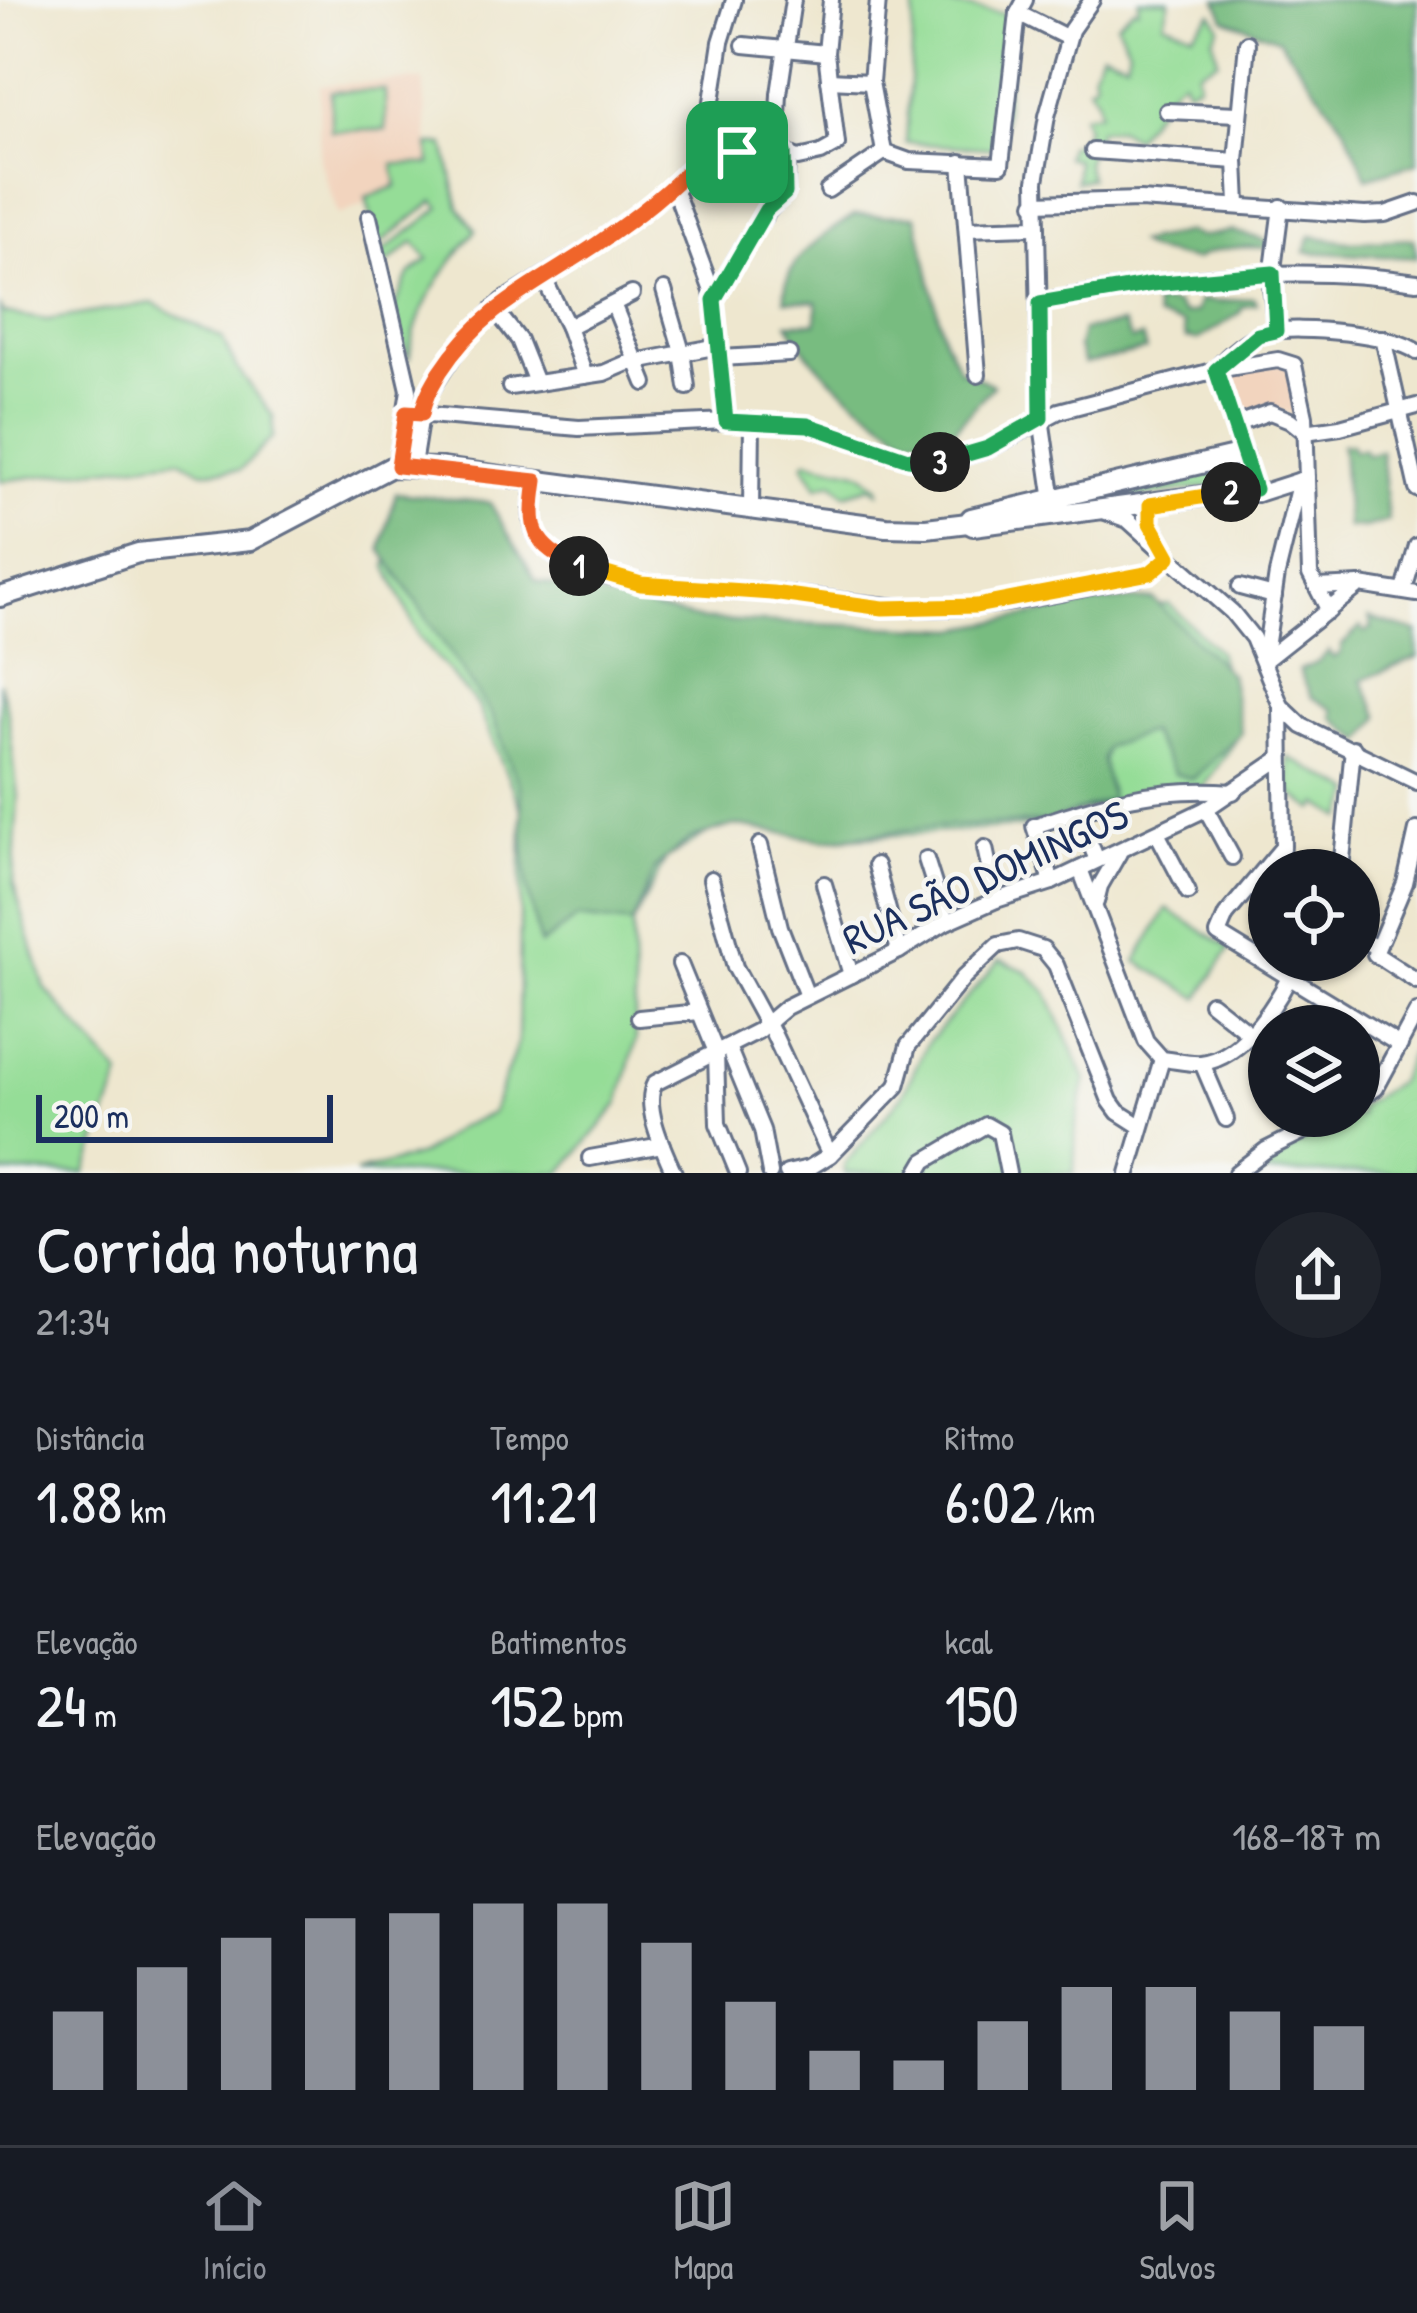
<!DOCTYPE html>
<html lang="pt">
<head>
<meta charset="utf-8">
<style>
  :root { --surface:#171b24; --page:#20242c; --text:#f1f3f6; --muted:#9ea1a6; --line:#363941; --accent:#8c9099 }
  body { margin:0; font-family:"Patrick Hand",sans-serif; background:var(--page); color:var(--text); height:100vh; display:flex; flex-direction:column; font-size:45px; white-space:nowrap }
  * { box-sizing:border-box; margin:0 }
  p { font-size:39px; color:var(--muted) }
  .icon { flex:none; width:66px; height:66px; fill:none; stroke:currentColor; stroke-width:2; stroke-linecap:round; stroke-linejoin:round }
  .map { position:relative; height:1173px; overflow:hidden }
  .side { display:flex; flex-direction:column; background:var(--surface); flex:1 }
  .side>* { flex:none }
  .buttons { position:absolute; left:1248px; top:849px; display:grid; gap:24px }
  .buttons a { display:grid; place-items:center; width:132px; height:132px; border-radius:50%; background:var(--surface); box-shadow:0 3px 9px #0004; font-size:60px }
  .scale { position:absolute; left:36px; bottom:30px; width:297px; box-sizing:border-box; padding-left:12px; border:6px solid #1b2f5e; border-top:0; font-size:33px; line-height:42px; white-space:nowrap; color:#1b2f5e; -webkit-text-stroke:9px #f6f6f2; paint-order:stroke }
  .pin { position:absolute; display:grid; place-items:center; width:102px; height:102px; color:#fff; margin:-51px; border-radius:24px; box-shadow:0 6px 18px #0006 }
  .km { position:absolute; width:60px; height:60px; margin:-30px; border-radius:50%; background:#222; color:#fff; font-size:33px; line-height:60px; text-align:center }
  .round { display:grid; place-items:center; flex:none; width:126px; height:126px; border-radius:63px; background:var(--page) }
  .headline { display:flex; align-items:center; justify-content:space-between; height:204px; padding:0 36px }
  h1 { font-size:66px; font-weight:600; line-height:90px }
  .metrics { display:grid; grid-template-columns:repeat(3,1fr); gap:18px; height:204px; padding:12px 36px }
  .metrics div { display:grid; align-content:center }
  .metrics b { font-size:60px; font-weight:600 }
  .metrics small { font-size:33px; font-weight:400 }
  .metrics p { font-size:33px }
  .chart { height:336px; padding:24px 36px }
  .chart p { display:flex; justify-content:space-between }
  .chart svg { width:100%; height:216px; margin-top:12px; stroke:var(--accent); stroke-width:6 }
  .menu { display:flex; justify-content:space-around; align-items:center; height:168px; border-top:3px solid var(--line); background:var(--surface); font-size:33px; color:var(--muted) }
  .menu a { display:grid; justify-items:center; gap:6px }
  .menu .selected { color:var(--accent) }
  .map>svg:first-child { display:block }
  .built { fill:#f2d4be }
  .green { fill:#95dd97; stroke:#58867a; stroke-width:3 }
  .forest { fill:#78bc80; stroke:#4a766f; stroke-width:3 }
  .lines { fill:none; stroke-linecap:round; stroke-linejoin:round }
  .minor-casing { stroke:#656f86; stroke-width:20 }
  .major-casing { stroke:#656f86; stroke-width:24 }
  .minor { stroke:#fff; stroke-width:14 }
  .major { stroke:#fff; stroke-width:18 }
  .split-1-casing { stroke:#fff; stroke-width:24 }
  .split-2-casing { stroke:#fff; stroke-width:24 }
  .split-3-casing { stroke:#fff; stroke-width:24 }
  .split-4-casing { stroke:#fff; stroke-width:24 }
  .split-1 { stroke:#f0652b; stroke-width:15 }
  .split-2 { stroke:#f5b400; stroke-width:15 }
  .split-3 { stroke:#22a559; stroke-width:15 }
  .split-4 { stroke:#22a559; stroke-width:15 }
  .labels { text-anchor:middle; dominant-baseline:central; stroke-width:9; stroke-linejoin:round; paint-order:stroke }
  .street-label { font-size:42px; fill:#1b2f5e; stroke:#f6f6f2 }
</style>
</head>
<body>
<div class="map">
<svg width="1417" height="1173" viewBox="0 0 1417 1173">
  <rect width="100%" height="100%" fill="#f6f6f2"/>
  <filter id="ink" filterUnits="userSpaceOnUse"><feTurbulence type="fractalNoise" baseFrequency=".00833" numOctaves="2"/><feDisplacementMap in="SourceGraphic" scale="24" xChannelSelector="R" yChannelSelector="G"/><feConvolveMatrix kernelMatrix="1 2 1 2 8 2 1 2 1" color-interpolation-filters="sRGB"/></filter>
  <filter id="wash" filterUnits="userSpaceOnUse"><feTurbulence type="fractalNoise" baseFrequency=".004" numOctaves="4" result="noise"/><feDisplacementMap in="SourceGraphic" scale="48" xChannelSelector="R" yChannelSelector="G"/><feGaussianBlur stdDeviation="2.7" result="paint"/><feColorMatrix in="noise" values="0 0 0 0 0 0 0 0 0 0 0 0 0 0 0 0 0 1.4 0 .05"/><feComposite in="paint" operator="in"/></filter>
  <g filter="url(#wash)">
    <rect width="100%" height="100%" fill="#eee7cf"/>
    <g class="built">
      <polygon points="423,80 432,179 338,215 319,158 320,85"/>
      <polygon points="1287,363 1299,416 1270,407 1235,419 1225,373"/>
    </g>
    <g class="green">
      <polygon points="915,0 1014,15 1001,149 906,143"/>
      <polygon points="1139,0 1170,0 1164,22 1193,33 1212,13 1220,27 1213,38 1218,60 1197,71 1199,83 1187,89 1182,79 1174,85 1134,138 1118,129 1099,130 1086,162 1090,178 1076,182 1076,160 1065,157 1068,146 1078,142 1086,129 1082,115 1099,113 1097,98 1088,86 1095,82 1093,71 1102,52 1126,61 1129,49 1117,24 1133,9 1138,9"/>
      <polygon points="385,90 386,130 331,131 331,92"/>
      <path d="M429,145H445L459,207L476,230C443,271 415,307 409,360L393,310L409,275L428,259L414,242L383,267L380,254L440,208L434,201L379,245L366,198L397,186L393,164H430Z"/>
      <polygon points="152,303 222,338 236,367 273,416 273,437 240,470 203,471 179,459 0,481 0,307 4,313 47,320"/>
      <path d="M808,460C825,468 851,466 862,473C868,477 873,483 879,487V492L871,486L845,494L833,482L818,486L804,464Z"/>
      <polygon points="1241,462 1248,481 1069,508 1068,504"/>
      <polygon points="393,503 488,539 563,612 975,634 1169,604 1218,651 1241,733 1201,790 1139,794 1034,826 823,840 734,825 710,832 666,859 632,924 636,1040 619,1104 561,1173 355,1173 421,1155 459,1127 492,1113 518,1042 522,811 478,706 419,637 387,567"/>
      <polygon points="0,682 8,714 18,797 13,883 45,988 121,1076 86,1173 0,1173"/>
      <polygon points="1288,757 1354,792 1343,818 1319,804 1315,810 1289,792"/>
      <polygon points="1167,909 1230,948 1199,998 1136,961"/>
      <polygon points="1000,960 1026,971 1047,992 1086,1080 1076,1123 1074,1173 845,1173 844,1165 902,1096 927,1043"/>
      <polygon points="1417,1039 1417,1173 1255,1173 1344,1116 1359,1116 1359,1107 1398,1082"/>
    </g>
    <g class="forest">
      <polygon points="1217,0 1417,0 1417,163 1367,178 1345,128 1279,39 1225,19"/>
      <path d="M854,215L916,216L943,336L959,369L993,385L952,432L908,438C862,406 815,374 788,323H816L817,302L785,300C782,259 824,235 854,215Z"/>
      <path d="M1232,231L1272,242L1269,248C1243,246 1216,246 1194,260L1148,250L1138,243L1187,232L1200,237Z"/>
      <polygon points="1311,236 1348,242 1413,239 1417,258 1305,252"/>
      <polygon points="1253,298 1257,304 1242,307 1240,313 1198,340 1186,338 1183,324 1156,317 1154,302 1175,304 1184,314 1196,312 1200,300 1217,302"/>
      <polygon points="1123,324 1131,340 1142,337 1146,350 1084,364 1078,348 1082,330"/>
      <polygon points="1351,444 1354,451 1363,449 1367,455 1381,451 1388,521 1365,528 1347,527 1342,445"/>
      <polygon points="396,493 490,503 536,581 702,620 957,629 1107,601 1153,599 1230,674 1241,733 1193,779 1175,774 1149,732 1106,747 1102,759 1111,799 1048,822 933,827 823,840 734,825 690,839 655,868 632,924 577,918 540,945 527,888 520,789 492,716 381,549"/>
      <polygon points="1369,618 1417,632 1417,658 1362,680 1380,717 1363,741 1333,718 1334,710 1311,697 1299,670 1317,663 1329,651 1333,658 1341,653 1341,646 1361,627 1364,632 1372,628"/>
    </g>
  </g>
  <g filter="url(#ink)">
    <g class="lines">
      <defs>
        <g id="minor">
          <polyline points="878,0 871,82 884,152"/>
          <polyline points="1018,13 1068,38"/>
          <polyline points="744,45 826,53"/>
          <polyline points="829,80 871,82"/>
          <polyline points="1167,111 1238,114"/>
          <polyline points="1093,151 1236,161"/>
          <polyline points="884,152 909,161 1001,165 1018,13 1025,0"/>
          <polyline points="704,154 784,152 798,158 821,153 837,144 826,53 831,0"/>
          <polyline points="961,162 978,375"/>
          <polyline points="674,188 712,291 719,346"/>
          <polyline points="828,190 884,152"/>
          <polyline points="1034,203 1140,200 1365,215 1385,214 1417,203"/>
          <polyline points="1238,204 1236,161 1247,43"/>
          <polyline points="369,217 409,390 397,466"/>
          <polyline points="967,229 1034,227"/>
          <polyline points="543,277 568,327 632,294"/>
          <polyline points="664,290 682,352 687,387"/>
          <path d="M714,300C735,262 753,223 785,193L787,162L777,136L779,94L793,0"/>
          <path d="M1040,303C1163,278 1292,263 1417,282"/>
          <polyline points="614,306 645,383"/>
          <polyline points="494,308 519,340 535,380"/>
          <polyline points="568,327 585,376"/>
          <polyline points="1276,330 1271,285 1281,207"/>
          <polyline points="1383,338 1417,489"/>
          <polyline points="721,358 789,354"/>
          <polyline points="1216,370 1278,360 1294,365 1305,416 1310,574 1329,611"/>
          <path d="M1216,370C1228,354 1249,336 1269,332C1297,325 1395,334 1417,352"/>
          <polyline points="510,387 604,373 625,364 719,346 726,421"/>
          <polyline points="406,413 579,428 726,421 808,425 908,459 938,463 988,449 1059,411 1216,370 1257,494 1307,478"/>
          <polyline points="1234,425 1270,412 1290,420 1305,432 1340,427 1417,406"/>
          <polyline points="413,465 423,402 462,342 503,301 596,244 674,188 704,154 721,42 734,0"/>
          <path d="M536,481C533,501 526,524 541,542C579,590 710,588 768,592C838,598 905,614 977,606C1031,601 1085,587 1139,577L1159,567L1169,557"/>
          <polyline points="1053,501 1041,418 1036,181 1047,116 1071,30 1092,0"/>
          <polyline points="1154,501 1149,508 1151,523 1167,555 1232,612 1253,638 1281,706 1302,726 1417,782"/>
          <polyline points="751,510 752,421"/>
          <polyline points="1103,511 1128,520 1158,547"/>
          <polyline points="1240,587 1274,596"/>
          <polyline points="1317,587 1360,585"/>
          <polyline points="1404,590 1417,546"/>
          <polyline points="1265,655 1277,574 1300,480"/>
          <polyline points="1265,660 1360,585 1417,594"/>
          <polyline points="1281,706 1283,847 1226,915 1218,934 1400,1045"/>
          <polyline points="1206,809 1232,857"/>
          <polyline points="1077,812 1097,860"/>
          <polyline points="1417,830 1405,883 1375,954 1417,981"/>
          <polyline points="1157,833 1188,892"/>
          <polyline points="760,845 780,927 807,996"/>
          <polyline points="985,848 996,900"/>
          <polyline points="926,859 946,922"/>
          <polyline points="876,865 899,951"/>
          <path d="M1080,869L1146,1041L1162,1059C1174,1060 1189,1064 1201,1063C1245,1058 1282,997 1297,960"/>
          <polyline points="1341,870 1353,748"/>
          <polyline points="711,879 735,967 765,1022"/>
          <path d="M1052,882L1034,826C1107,802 1154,786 1233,792"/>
          <polyline points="824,884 851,975"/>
          <polyline points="1096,902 1100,886 1119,853"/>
          <polyline points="1359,939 1376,947"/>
          <polyline points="680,964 716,1052 718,1124 738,1173"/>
          <polyline points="1211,1003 1269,1049"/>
          <polyline points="639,1018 699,1012"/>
          <polyline points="767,1020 830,1155 809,1168 787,1173"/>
          <polyline points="728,1047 762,1130 770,1173"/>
          <polyline points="1202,1063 1226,1119"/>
          <polyline points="1359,1099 1376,1088 1417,1012"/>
          <polyline points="830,1155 897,1086 908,1046 964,977 998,945 1018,941 1043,949 1056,965 1110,1101 1118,1112 1140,1126"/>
          <polyline points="590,1158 662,1145"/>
          <path d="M674,1173C664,1150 642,1106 655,1083L758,1031L786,1007L899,951L946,922L996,900L1052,882L1206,809L1281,758"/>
          <polyline points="918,1173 925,1161 986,1125 1000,1133 1008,1173"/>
          <polyline points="1128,1173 1162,1059"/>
          <polyline points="1236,1173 1266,1150 1334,1116"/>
        </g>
        <g id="major">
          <polyline points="1243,454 971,518 968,523 973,526 1255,489"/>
          <polyline points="0,597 138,553 250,541 391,467 441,468 886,527 926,528 968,523"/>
        </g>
      </defs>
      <use href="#minor" class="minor-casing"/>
      <use href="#major" class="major-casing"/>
      <use href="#minor" class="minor"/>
      <use href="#major" class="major"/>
    </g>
  </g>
  <g class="lines" filter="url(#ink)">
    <defs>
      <path id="split-1" d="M579,566C531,546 529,528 536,481L398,466L406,413L422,414C424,398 432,386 440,372C482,307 536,285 597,244C636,217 672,190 704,154L737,152"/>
      <polyline id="split-2" points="579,566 641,584 772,593 883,608 976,606 1150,573 1169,557 1150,523 1150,505 1231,492"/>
      <polyline id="split-3" points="940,462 988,448 1041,418 1040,303 1152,284 1273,273 1276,331 1258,335 1216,370 1255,489 1231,492"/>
      <polyline id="split-4" points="737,152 784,152 785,193 766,210 714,300 726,421 808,425 908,459 940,462"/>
    </defs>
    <use href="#split-1" class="split-1-casing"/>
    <use href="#split-2" class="split-2-casing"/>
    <use href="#split-3" class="split-3-casing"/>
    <use href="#split-4" class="split-4-casing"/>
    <use href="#split-1" class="split-1"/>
    <use href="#split-2" class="split-2"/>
    <use href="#split-3" class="split-3"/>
    <use href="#split-4" class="split-4"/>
  </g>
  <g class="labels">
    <g class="street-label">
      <text transform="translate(985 876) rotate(-25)">RUA SÃO DOMINGOS</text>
    </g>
  </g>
</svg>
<div class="buttons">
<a><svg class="icon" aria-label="locate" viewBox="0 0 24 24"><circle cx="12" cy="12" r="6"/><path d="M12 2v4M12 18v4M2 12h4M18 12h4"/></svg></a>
<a><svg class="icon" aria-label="layers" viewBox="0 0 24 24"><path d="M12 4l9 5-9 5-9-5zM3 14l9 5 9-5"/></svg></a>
</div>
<div class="scale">200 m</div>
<div class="pin" style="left:737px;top:152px;background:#1e9e55"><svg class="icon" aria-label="arrive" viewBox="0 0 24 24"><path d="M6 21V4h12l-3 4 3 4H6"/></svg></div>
<b class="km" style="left:579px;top:566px">1</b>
<b class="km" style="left:1231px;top:492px">2</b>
<b class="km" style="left:940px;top:462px">3</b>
</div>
<section class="side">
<div class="headline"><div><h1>Corrida noturna</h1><p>21:34</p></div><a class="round"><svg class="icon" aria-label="share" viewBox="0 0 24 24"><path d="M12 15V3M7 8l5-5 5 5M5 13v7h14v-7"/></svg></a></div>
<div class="metrics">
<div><p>Distância</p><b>1.88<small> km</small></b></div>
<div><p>Tempo</p><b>11:21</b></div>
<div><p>Ritmo</p><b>6:02<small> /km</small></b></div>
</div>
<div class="metrics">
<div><p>Elevação</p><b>24<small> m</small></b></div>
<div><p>Batimentos</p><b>152<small> bpm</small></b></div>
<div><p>kcal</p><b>150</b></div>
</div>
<div class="chart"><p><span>Elevação</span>168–187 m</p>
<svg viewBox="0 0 160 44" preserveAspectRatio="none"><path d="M5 44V28M15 44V19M25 44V13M35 44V9M45 44V8M55 44V6M65 44V6M75 44V14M85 44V26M95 44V36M105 44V38M115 44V30M125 44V23M135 44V23M145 44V28M155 44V31"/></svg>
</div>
</section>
<nav class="menu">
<a class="selected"><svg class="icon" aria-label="home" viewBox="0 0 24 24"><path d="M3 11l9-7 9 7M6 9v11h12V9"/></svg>Início</a>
<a><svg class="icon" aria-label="map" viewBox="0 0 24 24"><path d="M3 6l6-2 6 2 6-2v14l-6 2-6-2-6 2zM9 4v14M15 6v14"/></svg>Mapa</a>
<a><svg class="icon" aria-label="saved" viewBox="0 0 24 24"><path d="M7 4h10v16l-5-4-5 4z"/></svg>Salvos</a>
</nav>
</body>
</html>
